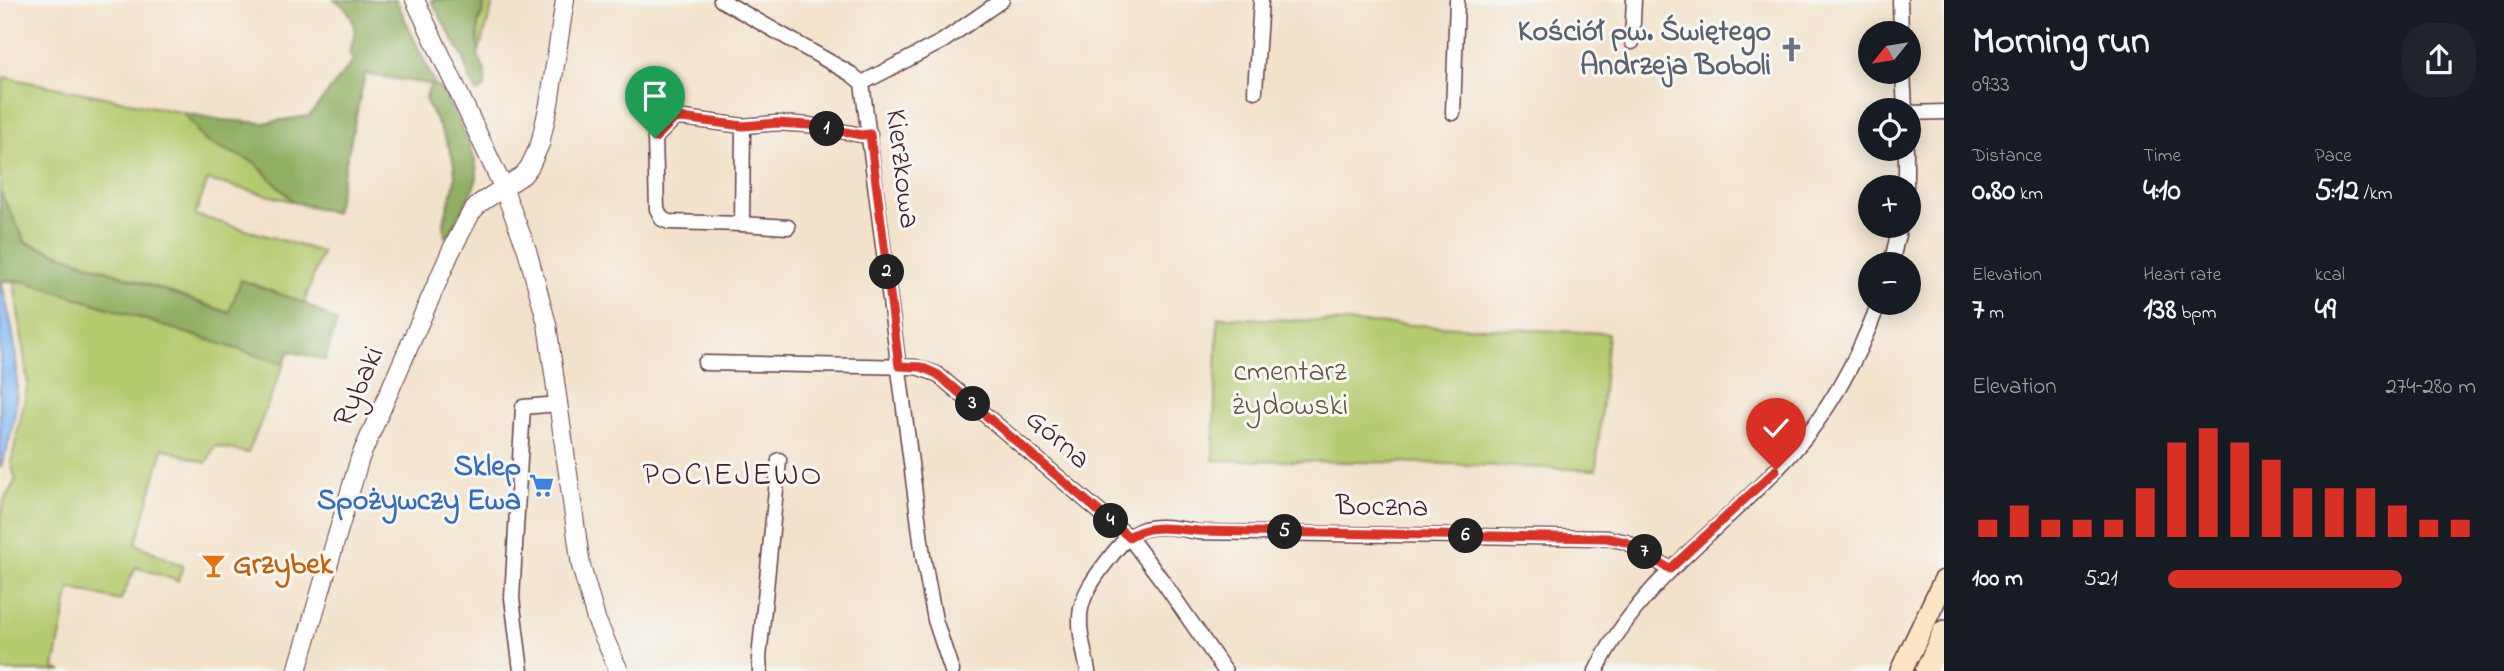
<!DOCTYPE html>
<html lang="en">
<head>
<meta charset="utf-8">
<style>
  :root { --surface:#171b24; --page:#20242c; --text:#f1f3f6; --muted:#9ea1a6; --accent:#d93025 }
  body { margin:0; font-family:"Indie Flower",sans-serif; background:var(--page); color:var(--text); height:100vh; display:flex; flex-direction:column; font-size:26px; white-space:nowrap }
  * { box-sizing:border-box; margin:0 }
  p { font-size:23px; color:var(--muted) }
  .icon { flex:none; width:38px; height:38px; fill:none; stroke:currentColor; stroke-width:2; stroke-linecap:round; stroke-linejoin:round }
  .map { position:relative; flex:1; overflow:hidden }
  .sheet { display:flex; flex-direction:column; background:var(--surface); width:560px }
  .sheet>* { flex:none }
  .needle { width:46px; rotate:240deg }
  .tools { position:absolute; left:1858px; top:21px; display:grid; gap:14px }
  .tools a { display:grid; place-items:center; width:63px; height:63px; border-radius:50%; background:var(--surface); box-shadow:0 4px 18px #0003; font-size:35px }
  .pin { position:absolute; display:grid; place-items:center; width:60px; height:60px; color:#fff; margin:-72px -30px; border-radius:50% 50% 50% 0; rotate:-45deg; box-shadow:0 0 7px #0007 }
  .pin .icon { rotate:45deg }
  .km { position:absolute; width:35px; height:35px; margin:-18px; border-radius:50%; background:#222; color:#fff; font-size:19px; line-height:35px; text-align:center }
  .round { display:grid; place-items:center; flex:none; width:74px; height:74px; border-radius:28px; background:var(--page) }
  .headline { display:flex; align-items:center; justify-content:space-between; height:119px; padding:0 28px }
  h1 { font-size:38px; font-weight:800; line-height:52px }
  .figures { display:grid; grid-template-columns:repeat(3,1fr); gap:10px; height:119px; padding:7px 28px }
  .figures div { display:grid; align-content:center }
  .figures b { font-size:30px; font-weight:800 }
  .figures small { font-size:19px; font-weight:400 }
  .figures p { font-size:19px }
  .chart { height:196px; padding:14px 28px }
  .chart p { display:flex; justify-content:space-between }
  .chart svg { width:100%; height:126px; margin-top:7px; stroke:var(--accent); stroke-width:6 }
  ul { padding:0 28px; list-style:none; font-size:23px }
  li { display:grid; grid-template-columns:112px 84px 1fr; align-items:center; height:52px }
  li i { height:18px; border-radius:9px; background:var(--accent) }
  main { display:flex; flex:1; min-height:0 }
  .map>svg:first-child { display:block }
  .green { fill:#b5cb6f; stroke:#80754d; stroke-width:2 }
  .forest { fill:#90af62; stroke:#6d6746; stroke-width:2 }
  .water { fill:#85b9f3; stroke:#686c8f; stroke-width:2 }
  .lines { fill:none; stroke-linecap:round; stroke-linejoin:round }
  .minor-casing { stroke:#633c43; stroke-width:17 }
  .tertiary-casing { stroke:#633c43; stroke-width:20 }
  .secondary-casing { stroke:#633c43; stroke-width:24 }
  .minor { stroke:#fff; stroke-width:14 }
  .tertiary { stroke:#fff; stroke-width:18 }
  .secondary { stroke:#fce5c4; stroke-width:21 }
  .route-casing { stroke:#fff; stroke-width:14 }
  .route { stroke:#d93025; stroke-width:9 }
  .labels { text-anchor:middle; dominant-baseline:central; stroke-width:6; stroke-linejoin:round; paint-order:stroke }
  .worship-label { font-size:30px; font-weight:bold; fill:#5b616d; stroke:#f6f6f2; text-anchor:end }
  .street-label { font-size:30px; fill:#4a1f2b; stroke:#f6f6f2 }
  .park-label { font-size:30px; fill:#6a533f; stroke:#f6f6f2 }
  .shop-label { font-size:30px; font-weight:bold; fill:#366cbe; stroke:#f6f6f2; text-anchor:end }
  .food-label { font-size:30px; font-weight:bold; fill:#c56008; stroke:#f6f6f2; text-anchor:start }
  .neighbourhood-label { font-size:32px; letter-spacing:2px; fill:#4a1f2b; stroke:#f6f6f2 }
</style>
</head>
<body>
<main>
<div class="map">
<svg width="1944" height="671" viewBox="0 0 1944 671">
  <rect width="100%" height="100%" fill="#f6f6f2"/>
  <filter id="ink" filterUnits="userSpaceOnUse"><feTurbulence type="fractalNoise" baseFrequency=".0143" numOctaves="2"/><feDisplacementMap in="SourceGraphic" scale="14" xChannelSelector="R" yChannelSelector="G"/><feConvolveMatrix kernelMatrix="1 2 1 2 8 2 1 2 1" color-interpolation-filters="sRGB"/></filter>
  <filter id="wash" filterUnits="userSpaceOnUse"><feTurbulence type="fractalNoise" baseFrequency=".00686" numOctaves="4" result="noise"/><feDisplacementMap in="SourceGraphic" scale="28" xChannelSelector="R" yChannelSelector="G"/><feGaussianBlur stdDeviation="1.57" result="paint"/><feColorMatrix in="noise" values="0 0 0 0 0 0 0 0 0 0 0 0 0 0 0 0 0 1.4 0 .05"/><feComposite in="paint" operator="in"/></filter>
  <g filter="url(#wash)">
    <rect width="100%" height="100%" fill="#f3e2cb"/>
    <g class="green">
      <polygon points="483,0 494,0 478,55 478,23 484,9"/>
      <polygon points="4,77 184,113 205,141 254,162 294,202 208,180 195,215 322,252 304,303 241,280 230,313 26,242 0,192 0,104"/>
      <polygon points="14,281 24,281 284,364 248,453 215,446 206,463 163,448 136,544 183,566 178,581 136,567 120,601 70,588 54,668 62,671 0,671 0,522 4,500 16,480 11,463 28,384"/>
      <polygon points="1218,317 1608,333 1596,470 1424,463 1213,460"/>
    </g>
    <g class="forest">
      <path d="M335,0H396L435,85L365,74L335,213L294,202L254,162L205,141L184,113L222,120L263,123L309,116L353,61L349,52C359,31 355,12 335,0Z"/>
      <polygon points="431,0 483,0 484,9 478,23 478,55 485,71 485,87 477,92 469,78 464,59"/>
      <path d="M430,86L439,87C450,103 483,162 476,181C469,199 458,217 450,234L445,237C440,216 454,197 455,177C455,148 436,124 425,99Z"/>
      <polygon points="0,192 26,243 229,313 241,280 304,303 337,322 325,360 289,351 284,364 24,281 0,281"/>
    </g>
    <path class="water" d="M0,281C4,289 5,298 7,307C21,359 21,418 0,468Z"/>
  </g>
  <g filter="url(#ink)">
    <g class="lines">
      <defs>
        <g id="minor">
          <polyline points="721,0 851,74 862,83 923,556 935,620 952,671"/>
          <polyline points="1900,0 1901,33"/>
          <polyline points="1632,42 1634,0"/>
          <polyline points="1903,72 1905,110"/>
          <polyline points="862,83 943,41 1002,0"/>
          <polyline points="1255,91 1261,0"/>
          <polyline points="1453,113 1457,0"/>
          <polyline points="1909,113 1944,112"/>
          <polyline points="743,126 742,224 669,222 662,219 657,209 655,138 674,119 683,118 743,126 777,123 809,125 861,135 870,134"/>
          <polyline points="1906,187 1906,149"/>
          <polyline points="742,224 788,227"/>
          <polyline points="1891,264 1900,226"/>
          <polyline points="705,363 916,367 937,374 1129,537 1164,583 1225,671"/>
          <polyline points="521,671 512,598 523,407 559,404"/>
          <polyline points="760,671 759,658 779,460"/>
          <path d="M1088,671C1077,617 1072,606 1108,560C1118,547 1128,534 1144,529C1162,524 1181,529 1198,532L1607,538L1626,542L1670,569"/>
          <path d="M1596,671C1641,578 1724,529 1791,454C1831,410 1858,358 1879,303"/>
          <polyline points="1934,671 1944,666"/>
        </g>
        <g id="tertiary">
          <polyline points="415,0 503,187 527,250 547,324 581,566 596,619 619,671"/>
          <polyline points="297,671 360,458 451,251 471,213 480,203 523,175 530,166 540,144 549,104 565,0"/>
        </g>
        <g id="secondary">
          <polyline points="1901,671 1944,581"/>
          <polyline points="1926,671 1944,631"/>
        </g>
      </defs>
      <use href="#minor" class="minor-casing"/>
      <use href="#tertiary" class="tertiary-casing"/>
      <use href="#secondary" class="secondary-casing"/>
      <use href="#minor" class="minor"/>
      <use href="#tertiary" class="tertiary"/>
      <use href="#secondary" class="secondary"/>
    </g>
  </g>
  <g class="lines" filter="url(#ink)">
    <defs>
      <path id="route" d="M655,138L674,119L682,118L743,126L777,123L809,125L861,135L870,134L899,366L921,367L937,374L1129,537C1150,523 1174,529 1198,531L1607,538L1626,542L1670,569L1776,470"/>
    </defs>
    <use href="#route" class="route-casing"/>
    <use href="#route" class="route"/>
  </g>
  <defs>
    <symbol id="church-bare" viewBox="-9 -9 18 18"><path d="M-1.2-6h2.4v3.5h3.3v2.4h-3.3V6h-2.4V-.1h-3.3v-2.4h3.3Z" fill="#6b7280" stroke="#f6f6f2" stroke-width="2.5" paint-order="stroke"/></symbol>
    <symbol id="supermarket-bare" viewBox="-9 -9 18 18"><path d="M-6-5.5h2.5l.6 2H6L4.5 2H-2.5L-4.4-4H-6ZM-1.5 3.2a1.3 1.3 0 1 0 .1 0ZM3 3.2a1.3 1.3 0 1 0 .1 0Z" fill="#3f7fe0" stroke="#f6f6f2" stroke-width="2.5" paint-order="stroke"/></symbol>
    <symbol id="bar-bare" viewBox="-9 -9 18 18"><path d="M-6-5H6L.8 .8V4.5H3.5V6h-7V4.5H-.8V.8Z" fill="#e8710a" stroke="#f6f6f2" stroke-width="2.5" paint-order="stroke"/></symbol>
  </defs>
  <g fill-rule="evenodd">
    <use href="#church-bare" x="1774" y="32" width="35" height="35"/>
    <use href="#supermarket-bare" x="524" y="468" width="35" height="35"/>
    <use href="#bar-bare" x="196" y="548" width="35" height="35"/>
  </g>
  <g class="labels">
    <g class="worship-label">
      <text x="1771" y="33">Kościół pw. Świętego<tspan x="1771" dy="34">Andrzeja Boboli</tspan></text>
    </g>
    <g class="street-label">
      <text transform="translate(901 169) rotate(83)">Kierzkowa</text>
      <text transform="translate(360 387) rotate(-66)">Rybaki</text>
      <text transform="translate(1057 440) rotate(41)">Górna</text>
      <text transform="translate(1382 508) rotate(1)">Boczna</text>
    </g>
    <g class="park-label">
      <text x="1290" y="373">cmentarz<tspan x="1290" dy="34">żydowski</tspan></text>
    </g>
    <g class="shop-label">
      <text x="521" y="468">Sklep<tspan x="521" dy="34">Spożywczy Ewa</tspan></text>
    </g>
    <g class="food-label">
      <text x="233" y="566">Grzybek</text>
    </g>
    <g class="neighbourhood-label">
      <text x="733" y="476">POCIEJEWO</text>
    </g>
  </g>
</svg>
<div class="tools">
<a><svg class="needle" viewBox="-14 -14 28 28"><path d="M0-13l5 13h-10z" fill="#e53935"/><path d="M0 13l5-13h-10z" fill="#9ea1a6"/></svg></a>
<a><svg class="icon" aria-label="locate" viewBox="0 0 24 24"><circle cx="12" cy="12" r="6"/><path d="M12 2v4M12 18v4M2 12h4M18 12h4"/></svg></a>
<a>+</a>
<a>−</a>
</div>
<div class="pin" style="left:655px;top:138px;background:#1e9e55"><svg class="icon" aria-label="arrive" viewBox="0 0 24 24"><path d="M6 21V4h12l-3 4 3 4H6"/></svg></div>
<div class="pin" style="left:1776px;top:470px;background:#d93025"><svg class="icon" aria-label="check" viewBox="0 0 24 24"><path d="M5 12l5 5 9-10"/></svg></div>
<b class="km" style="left:827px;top:129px">1</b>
<b class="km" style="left:887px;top:272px">2</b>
<b class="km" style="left:973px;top:404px">3</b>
<b class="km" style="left:1111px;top:521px">4</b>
<b class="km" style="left:1285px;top:532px">5</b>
<b class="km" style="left:1466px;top:536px">6</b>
<b class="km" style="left:1645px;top:552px">7</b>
</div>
<section class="sheet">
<div class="headline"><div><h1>Morning run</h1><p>09:33</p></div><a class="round"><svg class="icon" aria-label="share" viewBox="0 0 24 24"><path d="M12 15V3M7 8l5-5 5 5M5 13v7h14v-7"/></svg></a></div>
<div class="figures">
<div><p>Distance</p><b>0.80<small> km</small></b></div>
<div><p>Time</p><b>4:10</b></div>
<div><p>Pace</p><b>5:12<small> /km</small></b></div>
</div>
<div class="figures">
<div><p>Elevation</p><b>7<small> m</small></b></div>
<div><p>Heart rate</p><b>138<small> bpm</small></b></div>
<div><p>kcal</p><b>49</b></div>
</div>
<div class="chart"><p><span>Elevation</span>274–280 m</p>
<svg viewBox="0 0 160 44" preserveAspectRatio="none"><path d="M5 44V38M15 44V33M25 44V38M35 44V38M45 44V38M55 44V27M65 44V11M75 44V6M85 44V11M95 44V17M105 44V27M115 44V27M125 44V27M135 44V33M145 44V38M155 44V38"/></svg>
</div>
<ul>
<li><b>100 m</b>5:21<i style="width:76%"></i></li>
</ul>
</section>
</main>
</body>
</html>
